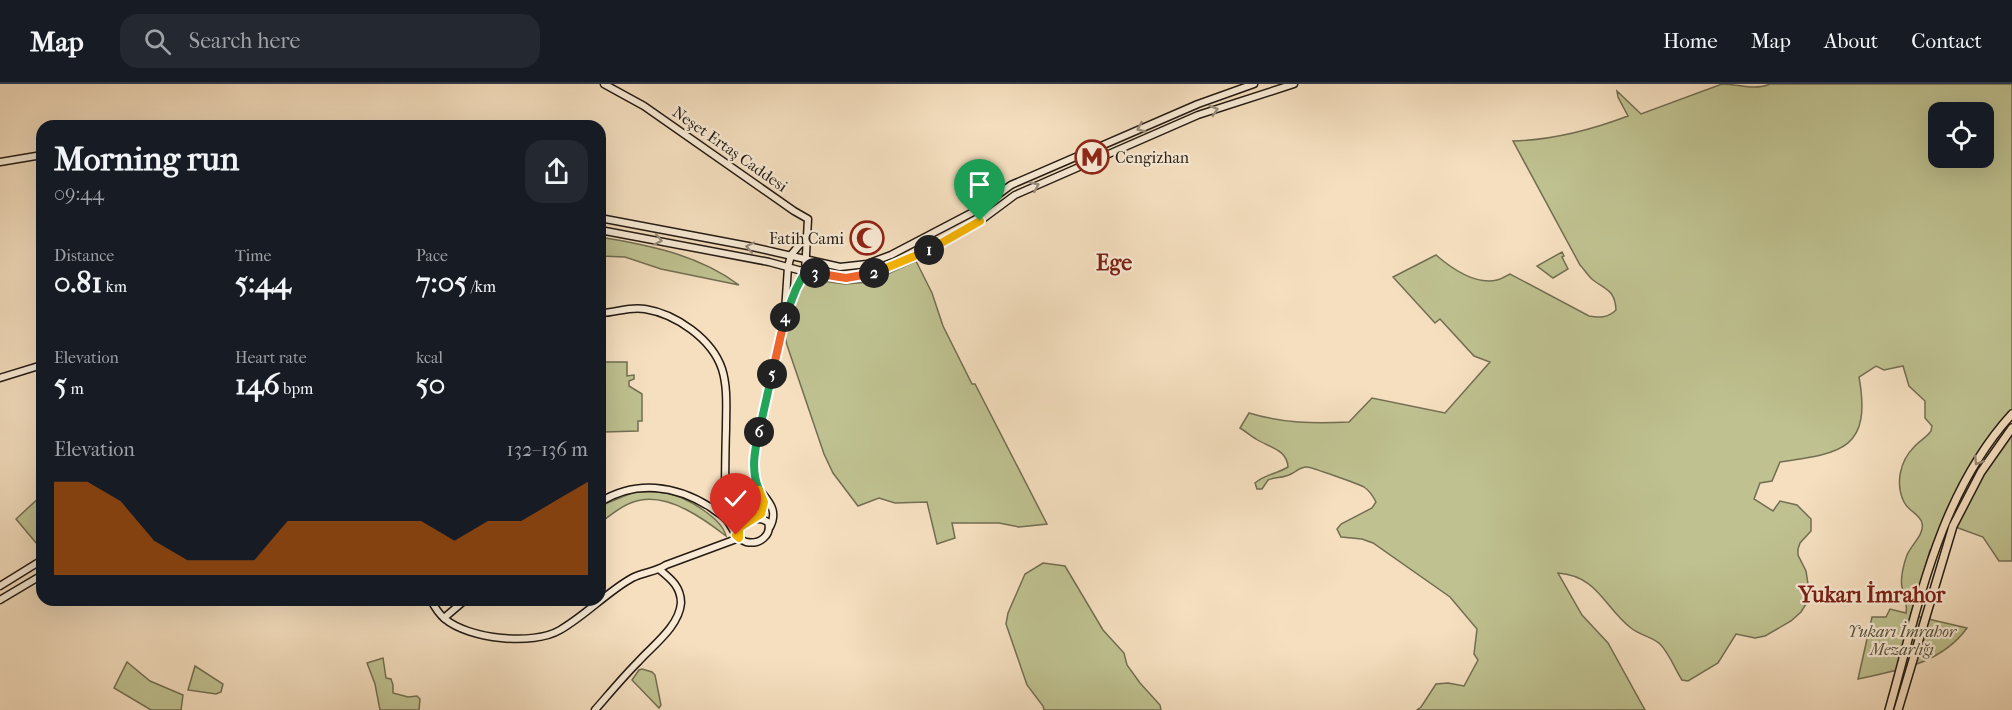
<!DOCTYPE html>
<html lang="en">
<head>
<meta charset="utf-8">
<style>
  :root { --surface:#171b24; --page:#242831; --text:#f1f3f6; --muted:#9ea1a6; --line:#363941; --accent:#b45309 }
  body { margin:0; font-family:"IM FELL French Canon",serif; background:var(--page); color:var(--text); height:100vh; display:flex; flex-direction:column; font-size:22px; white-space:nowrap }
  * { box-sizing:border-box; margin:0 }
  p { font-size:20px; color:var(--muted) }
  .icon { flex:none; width:33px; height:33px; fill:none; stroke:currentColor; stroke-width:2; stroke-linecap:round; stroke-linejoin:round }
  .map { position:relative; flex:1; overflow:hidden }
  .panel { position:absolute; left:36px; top:36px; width:570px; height:486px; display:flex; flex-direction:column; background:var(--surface); border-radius:18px; box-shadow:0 6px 24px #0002 }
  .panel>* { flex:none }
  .fabs { position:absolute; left:1928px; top:18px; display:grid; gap:12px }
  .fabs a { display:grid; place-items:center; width:66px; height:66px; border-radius:12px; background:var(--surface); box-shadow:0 6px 24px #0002; font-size:30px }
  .pin { position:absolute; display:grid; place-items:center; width:51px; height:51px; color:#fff; margin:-62px -26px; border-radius:50% 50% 50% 0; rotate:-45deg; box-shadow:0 0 6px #0007 }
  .pin .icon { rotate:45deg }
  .km { position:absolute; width:30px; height:30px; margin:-15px; border-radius:50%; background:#222; color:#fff; font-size:16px; line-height:30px; text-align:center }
  .round { display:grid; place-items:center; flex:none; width:63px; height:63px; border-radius:18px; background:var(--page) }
  .overview { display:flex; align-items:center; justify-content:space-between; height:102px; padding:0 18px }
  h1 { font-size:33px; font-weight:700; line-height:45px }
  .stats { display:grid; grid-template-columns:repeat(3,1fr); gap:9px; height:102px; padding:6px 18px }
  .stats div { display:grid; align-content:center }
  .stats b { font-size:30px; font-weight:700 }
  .stats small { font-size:16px; font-weight:400 }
  .stats p { font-size:16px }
  .chart { height:168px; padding:12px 18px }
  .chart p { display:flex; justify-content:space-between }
  .chart svg { width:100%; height:108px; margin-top:6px; fill:var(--accent); opacity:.7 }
  header { display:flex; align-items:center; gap:36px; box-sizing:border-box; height:84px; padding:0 30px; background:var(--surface); border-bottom:2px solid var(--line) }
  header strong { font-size:28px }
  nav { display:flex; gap:33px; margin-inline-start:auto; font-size:21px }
  .search { width:420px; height:54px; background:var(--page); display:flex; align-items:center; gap:15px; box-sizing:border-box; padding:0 21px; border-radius:18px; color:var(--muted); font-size:22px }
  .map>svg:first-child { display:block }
  .green { fill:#bfc190; stroke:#726e52; stroke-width:1.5; fill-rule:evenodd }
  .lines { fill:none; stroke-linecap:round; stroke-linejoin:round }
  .secondary-casing { stroke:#241b13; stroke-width:9 }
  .primary-casing { stroke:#241b13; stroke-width:10 }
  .secondary { stroke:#f8ead5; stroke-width:6 }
  .primary { stroke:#f5dfbf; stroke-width:7 }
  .oneway { stroke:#998d7e }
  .oneway2 { stroke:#978772 }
  .split-1-casing { stroke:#fff; stroke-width:12 }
  .split-2-casing { stroke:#fff; stroke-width:12 }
  .split-3-casing { stroke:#fff; stroke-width:12 }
  .split-4-casing { stroke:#fff; stroke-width:12 }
  .split-5-casing { stroke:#fff; stroke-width:12 }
  .split-6-casing { stroke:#fff; stroke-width:12 }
  .split-7-casing { stroke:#fff; stroke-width:12 }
  .split-8-casing { stroke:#fff; stroke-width:12 }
  .split-1 { stroke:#f5b400; stroke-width:8 }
  .split-2 { stroke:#f5b400; stroke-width:8 }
  .split-3 { stroke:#f0652b; stroke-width:8 }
  .split-4 { stroke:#22a559; stroke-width:8 }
  .split-5 { stroke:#f0652b; stroke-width:8 }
  .split-6 { stroke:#22a559; stroke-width:8 }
  .split-7 { stroke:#22a559; stroke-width:8 }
  .split-8 { stroke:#f5b400; stroke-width:8 }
  .labels { text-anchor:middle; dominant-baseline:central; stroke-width:4.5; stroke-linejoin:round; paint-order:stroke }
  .street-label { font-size:16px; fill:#241b13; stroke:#f8ead5 }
  .poi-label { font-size:16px; fill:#241b13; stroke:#f8ead5; text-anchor:start }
  .park-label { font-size:16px; font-style:italic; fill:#524d38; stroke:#f8ead5 }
  .district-label { font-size:22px; font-weight:bold; fill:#7a1f14; stroke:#f8ead5 }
</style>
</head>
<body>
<header>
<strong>Map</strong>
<div class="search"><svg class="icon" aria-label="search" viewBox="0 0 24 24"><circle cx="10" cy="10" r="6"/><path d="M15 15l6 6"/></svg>Search here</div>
<nav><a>Home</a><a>Map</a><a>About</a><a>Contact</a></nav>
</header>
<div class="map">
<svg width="2012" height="626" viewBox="0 0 2012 626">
  <rect width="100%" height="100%" fill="#f5dfbf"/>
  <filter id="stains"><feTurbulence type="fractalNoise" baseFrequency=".00333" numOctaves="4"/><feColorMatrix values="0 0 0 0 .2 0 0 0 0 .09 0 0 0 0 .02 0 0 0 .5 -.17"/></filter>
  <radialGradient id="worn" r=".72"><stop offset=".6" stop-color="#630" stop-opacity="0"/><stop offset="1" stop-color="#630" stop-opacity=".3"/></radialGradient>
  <g class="green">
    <path d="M1722,0C1739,0 1754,7 1770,0H2012V330L1974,383L1935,467L1930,466L1911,531L1967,544C1941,580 1898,586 1858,595L1872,533H1886L1890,525L1906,529C1908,517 1904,514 1902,503C1900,494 1904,479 1907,471C1911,461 1925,450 1922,439C1920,430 1908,427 1904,418C1895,400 1900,377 1914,363C1919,357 1926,354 1931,347L1932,342L1925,334V317L1909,302L1903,282L1884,286L1876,282L1859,293C1872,366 1841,369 1780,378L1772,397L1760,399L1754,415L1773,427L1780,417L1797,421L1811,435V447L1800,459L1798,465V471L1806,487L1808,500L1806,520L1801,528L1791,537L1765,552L1755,554L1736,550L1718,579L1688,597L1682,596C1675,585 1669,569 1660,560C1653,553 1639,551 1631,544C1604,523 1598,492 1558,489L1582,531L1608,559L1645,626H1417L1421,623L1436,600L1448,599L1464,602L1478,576L1474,570L1477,545L1450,513L1373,459L1362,455L1341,453L1337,445L1341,440L1372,424L1376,418C1373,412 1370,407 1364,403C1361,401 1311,383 1307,383C1300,383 1297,387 1291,390C1284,394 1275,393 1268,396L1262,405H1257L1255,399C1265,390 1277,390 1288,383C1287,365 1268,363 1256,355C1250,352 1247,348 1240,344L1249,329C1282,339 1314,340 1349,338L1372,314L1445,329L1490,278L1474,272L1440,235L1435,239L1393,193L1436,171C1451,184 1475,201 1497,196C1501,195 1506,192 1510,190L1589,232C1599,234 1608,234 1616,226C1615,206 1606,206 1593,196C1588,192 1584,185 1580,181L1513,57C1554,56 1591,46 1628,32L1618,13L1617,7L1641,30ZM1938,28H1983V74H1938Z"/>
    <path d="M600,153C649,161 699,171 739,201L661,185L625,173L600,172Z"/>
    <polygon points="1562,168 1564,172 1562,173 1568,185 1553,194 1537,182"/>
    <polygon points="916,177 932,209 943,242 972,300 975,300 1047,440 1019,443 999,439 952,439 955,454 937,460 927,418 895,419 879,414 858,422 833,389 824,370 787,261 785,253 794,212 799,203 804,199 814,196 845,200 870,198"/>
    <polygon points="600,278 627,278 627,292 634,291 634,295 629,297 629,302 642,310 642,337 638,337 638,347 604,348 604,301 600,301"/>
    <polygon points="2012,344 2012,477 1999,477 1983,453 1953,442 1966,413"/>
    <path d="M634,408C645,408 656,407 667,409C686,413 722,434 726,452C704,435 671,411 641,416C626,418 612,430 600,439V422Z"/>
    <polygon points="42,411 42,466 16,435"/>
    <polygon points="1043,479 1065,482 1103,546 1124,569 1127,581 1140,599 1160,621 1161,626 1044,626 1043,622 1027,601 1006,540 1008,529 1025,490"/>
    <polygon points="383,574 386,594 391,595 393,601 393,609 408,613 417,612 420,615 419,626 380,626 375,600 367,579"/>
    <polygon points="127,578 150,597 183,611 181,626 151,626 114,604"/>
    <polygon points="195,582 223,600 221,608 216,610 188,606"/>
    <polygon points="642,585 652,588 655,591 661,621 659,624 632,596 639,586"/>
  </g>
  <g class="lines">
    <defs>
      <g id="secondary">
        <polyline points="604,0 644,22 794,127 808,135 805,188 785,233 756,359 754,394 763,418 763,424 761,430 753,436 726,435"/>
        <polyline points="0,78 42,71"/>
        <polyline points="600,134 748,162 840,183 867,180 891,171 977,126 1011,101 1198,20 1254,0"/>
        <polyline points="600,146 769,178 802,187 846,194 869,191 917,172 941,159 980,137 1015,111 1198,31 1294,0"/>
        <polyline points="785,227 788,183 791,171 806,153"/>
        <path d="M600,229C616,229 629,222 645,225C676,230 712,255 722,285C728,304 726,326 726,345C725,375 725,404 725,433"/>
        <polyline points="0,294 42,281"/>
        <path d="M762,409C772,421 777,429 770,443"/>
        <path d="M600,418C636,396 675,401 710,423C715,427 721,430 725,434C733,442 734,454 746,458C760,461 772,451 768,438C758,432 746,436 739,444V454"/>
        <polyline points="0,502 42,476"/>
        <polyline points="0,516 42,491"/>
        <path d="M431,516C434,522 439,530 445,535C469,555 533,562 560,546C586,531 607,508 632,494C643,488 656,488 666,481L739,454"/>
        <polyline points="444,534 465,516"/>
        <path d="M595,626C609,610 623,593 638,578C652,562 679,543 681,519C681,503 671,495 660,486"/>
      </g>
      <g id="primary">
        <path d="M1889,626C1918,524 1938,411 2012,330"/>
        <polyline points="1898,626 1953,442 1981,388 2012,344"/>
      </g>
    </defs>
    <use href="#secondary" class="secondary-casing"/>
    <use href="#primary" class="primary-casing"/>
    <use href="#secondary" class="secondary"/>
    <use href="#primary" class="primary"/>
  </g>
  <defs><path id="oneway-chevron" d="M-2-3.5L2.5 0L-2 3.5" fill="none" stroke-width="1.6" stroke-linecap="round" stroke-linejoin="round" transform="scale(1.5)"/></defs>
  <g class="oneway">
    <use href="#oneway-chevron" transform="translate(1214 26) rotate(-18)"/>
    <use href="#oneway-chevron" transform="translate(1141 44) rotate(157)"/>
    <use href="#oneway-chevron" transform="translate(1035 102) rotate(-23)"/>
    <use href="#oneway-chevron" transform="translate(658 156) rotate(11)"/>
    <use href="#oneway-chevron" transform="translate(750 163) rotate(-168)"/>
  </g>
  <use class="oneway2" href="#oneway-chevron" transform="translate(1978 377) rotate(122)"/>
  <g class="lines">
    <defs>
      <polyline id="split-1" points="929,166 980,137"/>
      <polyline id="split-2" points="874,189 929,166"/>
      <polyline id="split-3" points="815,189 846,194 874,189"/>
      <polyline id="split-4" points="785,233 796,205 805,188 815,189"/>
      <polyline id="split-5" points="772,290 785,233"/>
      <polyline id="split-6" points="759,348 772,290"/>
      <path id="split-7" d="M759,348C754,369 751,387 759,406"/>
      <polyline id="split-8" points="736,451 739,454 739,444 761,430 764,418 759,406"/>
    </defs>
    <use href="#split-1" class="split-1-casing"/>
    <use href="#split-2" class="split-2-casing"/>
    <use href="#split-3" class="split-3-casing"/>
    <use href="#split-4" class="split-4-casing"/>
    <use href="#split-5" class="split-5-casing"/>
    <use href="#split-6" class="split-6-casing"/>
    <use href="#split-7" class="split-7-casing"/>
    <use href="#split-8" class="split-8-casing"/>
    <use href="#split-1" class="split-1"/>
    <use href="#split-2" class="split-2"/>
    <use href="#split-3" class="split-3"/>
    <use href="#split-4" class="split-4"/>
    <use href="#split-5" class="split-5"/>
    <use href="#split-6" class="split-6"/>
    <use href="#split-7" class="split-7"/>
    <use href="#split-8" class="split-8"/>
  </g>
  <defs>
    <symbol id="metro-ring" viewBox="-11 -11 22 22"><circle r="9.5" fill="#f8ead5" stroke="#8f2418" stroke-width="1.5"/><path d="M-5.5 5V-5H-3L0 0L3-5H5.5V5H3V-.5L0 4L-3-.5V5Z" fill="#8f2418"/></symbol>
    <symbol id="mosque-ring" viewBox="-11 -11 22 22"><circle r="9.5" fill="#f8ead5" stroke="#8f2418" stroke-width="1.5"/><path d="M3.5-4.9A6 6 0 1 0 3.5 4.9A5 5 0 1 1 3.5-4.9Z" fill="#8f2418"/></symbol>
  </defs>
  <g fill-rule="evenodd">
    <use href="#metro-ring" x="1073" y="54" width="38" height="38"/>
    <use href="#mosque-ring" x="848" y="135" width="38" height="38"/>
  </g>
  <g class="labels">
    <g class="street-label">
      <text transform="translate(730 65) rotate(35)">Neşet Ertaş Caddesi</text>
    </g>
    <g class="poi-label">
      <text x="1115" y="73">Cengizhan</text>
      <text x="844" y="154" text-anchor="end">Fatih Cami</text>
    </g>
    <g class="park-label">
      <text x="1902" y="547">Yukarı İmrahor<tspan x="1902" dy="18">Mezarlığı</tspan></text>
    </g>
    <g class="district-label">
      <text x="1114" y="179">Ege</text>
      <text x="1872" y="511">Yukarı İmrahor</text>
    </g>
  </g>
  <rect width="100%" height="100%" filter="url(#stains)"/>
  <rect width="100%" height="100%" fill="url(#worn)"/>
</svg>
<div class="fabs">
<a><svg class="icon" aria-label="locate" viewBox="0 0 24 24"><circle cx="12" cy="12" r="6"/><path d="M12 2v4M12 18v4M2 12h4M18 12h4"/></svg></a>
</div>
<div class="pin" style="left:980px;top:137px;background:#1e9e55"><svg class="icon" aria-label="arrive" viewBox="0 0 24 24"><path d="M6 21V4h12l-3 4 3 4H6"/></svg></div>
<div class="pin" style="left:736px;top:451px;background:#d93025"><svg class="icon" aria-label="check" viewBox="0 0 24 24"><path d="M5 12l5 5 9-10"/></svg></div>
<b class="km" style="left:929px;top:166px">1</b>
<b class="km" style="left:874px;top:189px">2</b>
<b class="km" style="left:815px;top:189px">3</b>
<b class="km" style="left:785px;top:233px">4</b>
<b class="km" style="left:772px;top:290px">5</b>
<b class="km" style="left:759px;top:348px">6</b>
<section class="panel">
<div class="overview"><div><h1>Morning run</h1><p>09:44</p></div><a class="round"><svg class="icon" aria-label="share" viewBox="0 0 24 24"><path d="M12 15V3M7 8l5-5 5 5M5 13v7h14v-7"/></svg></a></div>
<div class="stats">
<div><p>Distance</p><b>0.81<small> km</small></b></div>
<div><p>Time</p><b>5:44</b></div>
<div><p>Pace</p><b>7:05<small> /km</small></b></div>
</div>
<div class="stats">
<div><p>Elevation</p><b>5<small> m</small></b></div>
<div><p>Heart rate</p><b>146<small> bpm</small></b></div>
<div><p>kcal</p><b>50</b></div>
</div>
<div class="chart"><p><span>Elevation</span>132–136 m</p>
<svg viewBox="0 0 160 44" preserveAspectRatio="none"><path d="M0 44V6L10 6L20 14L30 30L40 38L50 38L60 38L70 22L80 22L90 22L100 22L110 22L120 30L130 22L140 22L150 14L160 6V44z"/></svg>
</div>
</section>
</div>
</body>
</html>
